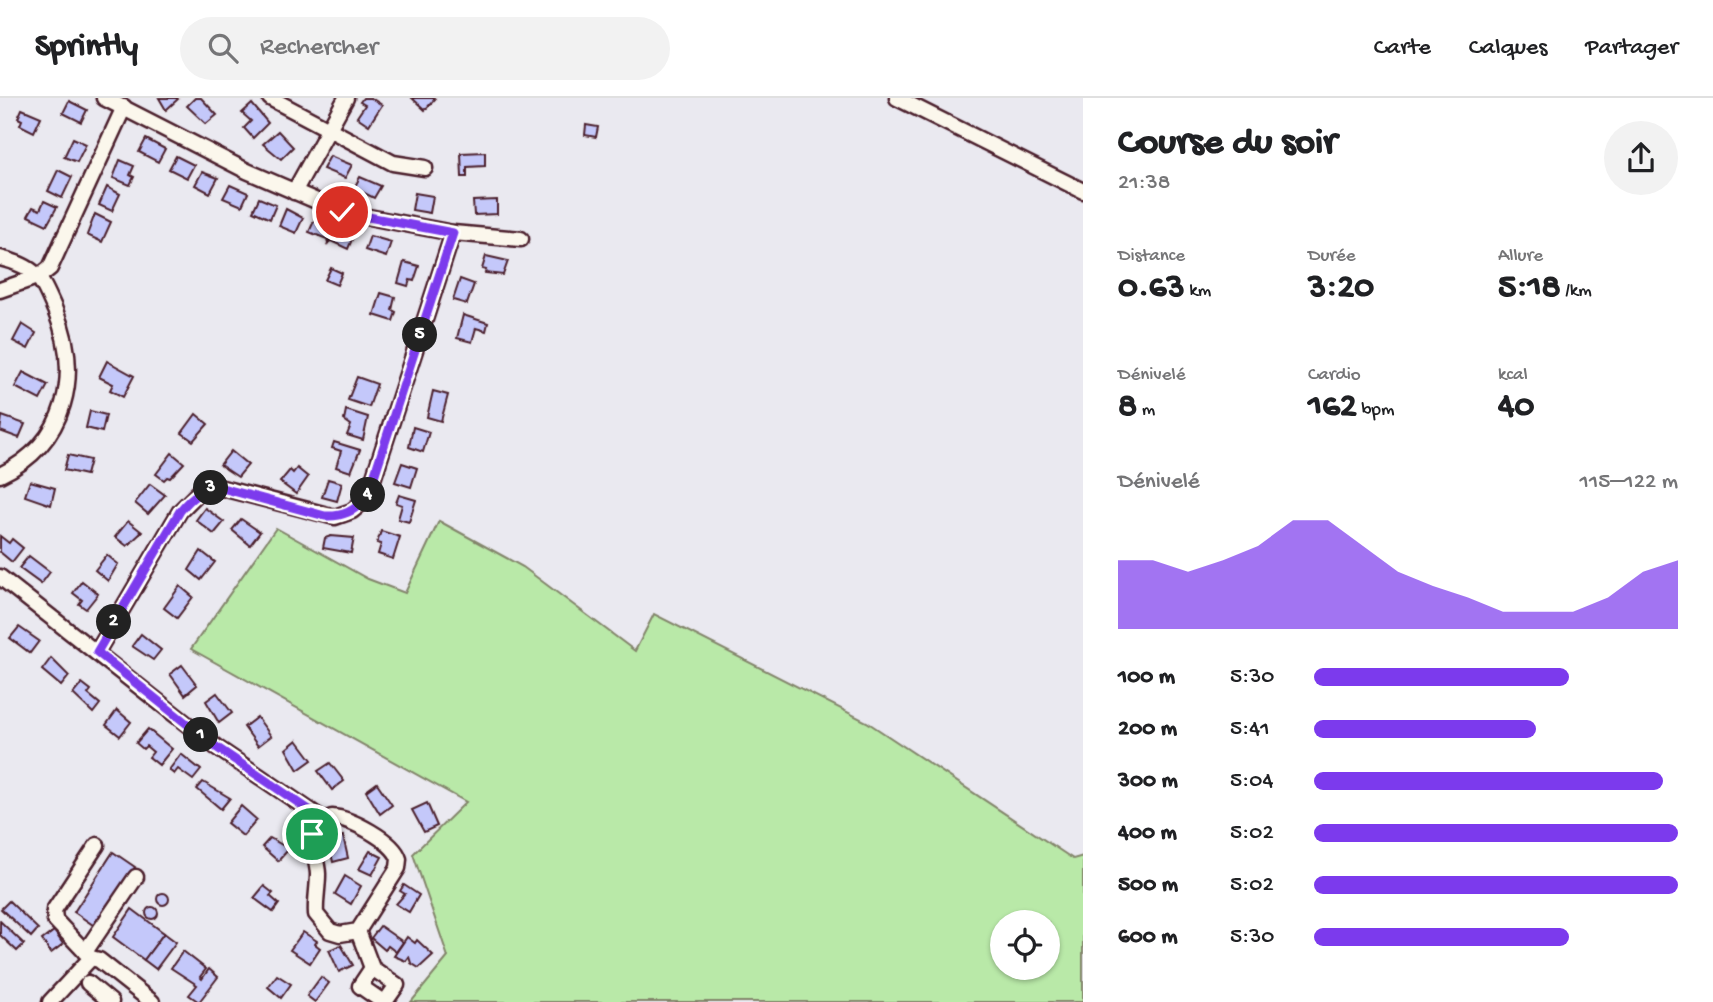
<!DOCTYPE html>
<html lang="fr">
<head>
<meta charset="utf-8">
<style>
  :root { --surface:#fff; --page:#f2f2f2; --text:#202124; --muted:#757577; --line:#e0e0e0; --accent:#7c3aed }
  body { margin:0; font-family:"Gochi Hand",sans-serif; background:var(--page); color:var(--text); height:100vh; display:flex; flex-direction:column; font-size:26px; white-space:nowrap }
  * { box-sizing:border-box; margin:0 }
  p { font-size:23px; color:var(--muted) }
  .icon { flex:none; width:38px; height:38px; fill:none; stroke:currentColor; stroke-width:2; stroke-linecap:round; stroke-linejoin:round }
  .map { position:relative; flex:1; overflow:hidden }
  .sheet { display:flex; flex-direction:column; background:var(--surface); width:630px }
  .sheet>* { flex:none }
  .controls { position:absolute; left:990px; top:812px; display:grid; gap:14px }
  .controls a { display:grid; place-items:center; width:70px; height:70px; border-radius:50%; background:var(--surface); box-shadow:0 2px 5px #0004; font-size:35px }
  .pin { position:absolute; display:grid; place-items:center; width:60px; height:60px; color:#fff; margin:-30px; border:4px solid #fff; border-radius:50%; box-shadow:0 2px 7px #0007 }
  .km { position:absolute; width:35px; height:35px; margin:-18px; border-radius:50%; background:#222; color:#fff; font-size:19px; line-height:35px; text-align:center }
  .round { display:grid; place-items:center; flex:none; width:74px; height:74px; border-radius:37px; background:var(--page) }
  .summary { display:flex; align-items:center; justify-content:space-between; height:119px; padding:0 35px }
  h1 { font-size:38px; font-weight:700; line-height:52px }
  .metrics { display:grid; grid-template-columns:repeat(3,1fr); gap:10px; height:119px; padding:7px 35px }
  .metrics div { display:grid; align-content:center }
  .metrics b { font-size:35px; font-weight:700 }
  .metrics small { font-size:19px; font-weight:400 }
  .metrics p { font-size:19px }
  .chart { height:196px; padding:14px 35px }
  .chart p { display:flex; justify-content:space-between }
  .chart svg { width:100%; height:126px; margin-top:7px; fill:var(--accent); opacity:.7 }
  ul { padding:0 35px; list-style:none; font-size:23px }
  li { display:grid; grid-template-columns:112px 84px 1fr; align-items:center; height:52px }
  li i { height:18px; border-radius:9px; background:var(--accent) }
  header { display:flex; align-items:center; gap:42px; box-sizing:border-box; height:98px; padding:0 35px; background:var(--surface); border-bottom:2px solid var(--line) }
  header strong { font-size:33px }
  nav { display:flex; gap:38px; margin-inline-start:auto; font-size:24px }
  .search { width:490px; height:63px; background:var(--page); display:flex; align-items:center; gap:18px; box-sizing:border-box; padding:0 24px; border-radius:38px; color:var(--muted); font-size:26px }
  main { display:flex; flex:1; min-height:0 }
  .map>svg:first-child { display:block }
  .green { fill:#b9e9a8; stroke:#82846a; stroke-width:2; fill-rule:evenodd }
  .building { fill:#c4c8fa; stroke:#4a1f2b; stroke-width:2 }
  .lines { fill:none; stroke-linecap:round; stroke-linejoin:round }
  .minor-casing { stroke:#4a1f2b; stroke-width:19 }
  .minor { stroke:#fbf7ec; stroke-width:14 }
  .route-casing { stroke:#fff; stroke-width:14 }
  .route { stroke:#7c3aed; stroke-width:9 }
</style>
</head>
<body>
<header>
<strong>Sprintly</strong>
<div class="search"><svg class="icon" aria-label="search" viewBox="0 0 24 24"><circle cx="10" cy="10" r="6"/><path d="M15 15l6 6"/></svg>Rechercher</div>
<nav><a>Carte</a><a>Calques</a><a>Partager</a></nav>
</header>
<main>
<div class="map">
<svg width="1083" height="904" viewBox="0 0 1083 904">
  <rect width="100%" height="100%" fill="#eae9f0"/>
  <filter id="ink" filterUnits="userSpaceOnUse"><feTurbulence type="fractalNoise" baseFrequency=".0143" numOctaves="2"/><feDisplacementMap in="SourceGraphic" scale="14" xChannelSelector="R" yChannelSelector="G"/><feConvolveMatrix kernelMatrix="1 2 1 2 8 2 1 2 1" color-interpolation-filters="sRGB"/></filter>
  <g filter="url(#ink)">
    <path class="green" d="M439,423L523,469L635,553L654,516L867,624L1073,761L1083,758V904H411L448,859L413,756L466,704L191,551L276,430L368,481L405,495ZM1003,824H1048V870H1003Z"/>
    <g class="building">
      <polygon points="159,0 177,0 178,1 166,12"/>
      <polygon points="195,0 201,0 217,17 206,26 187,8"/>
      <polygon points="363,0 371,0 382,7 369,27 357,19 365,7 360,4"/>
      <polygon points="412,0 434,0 435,1 425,12"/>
      <polygon points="69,3 87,12 81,24 63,15"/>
      <polygon points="252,6 268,25 253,40 244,30 251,23 242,15"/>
      <polygon points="22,11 41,19 34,34 20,27 22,22 18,20"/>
      <polygon points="586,27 598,29 596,39 585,37"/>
      <polygon points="278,33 293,49 281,61 263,46"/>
      <polygon points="73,40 86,46 77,64 64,59"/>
      <polygon points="146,41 165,51 158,64 139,54"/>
      <polygon points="485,54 485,68 467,69 467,79 462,79 461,55"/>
      <polygon points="176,58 194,67 187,80 169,71"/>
      <polygon points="330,58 352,67 345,80 323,71"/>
      <polygon points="120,62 134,68 130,77 134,79 130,87 113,80"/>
      <polygon points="58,72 72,79 62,100 48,93"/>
      <polygon points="202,74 218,80 210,95 195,87"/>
      <polygon points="360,79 381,88 374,100 354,90"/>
      <polygon points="230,87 248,95 242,108 223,100"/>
      <polygon points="107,89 120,96 112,113 99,107"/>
      <polygon points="415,95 433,98 430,115 412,112"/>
      <polygon points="259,100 276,107 270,121 253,113"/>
      <polygon points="497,102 497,116 474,117 473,103"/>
      <polygon points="44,103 57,109 47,127 28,118 33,109 40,112"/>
      <polygon points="286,111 303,120 296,135 279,128"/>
      <polygon points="95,116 111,124 102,144 87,137"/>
      <polygon points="314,123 334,131 328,145 327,141 309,134"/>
      <polygon points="334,131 353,139 348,151 331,143 328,145"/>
      <polygon points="370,138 391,144 386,159 365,152"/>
      <polygon points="486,158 508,163 503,177 485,175 486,172 482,171"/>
      <polygon points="404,164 419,168 414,183 410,182 408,188 398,185"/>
      <polygon points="331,170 342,175 337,187 325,182"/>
      <polygon points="460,181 474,186 467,206 453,202"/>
      <polygon points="381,195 395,199 392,212 396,214 393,223 374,217"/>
      <polygon points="463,217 488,225 486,233 476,230 472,244 457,240"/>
      <polygon points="22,226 36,235 28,251 13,243"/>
      <polygon points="107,263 134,278 123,299 110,292 113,286 99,279"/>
      <polygon points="23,274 48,287 40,302 15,289"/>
      <polygon points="357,279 377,286 369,309 348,302"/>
      <polygon points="433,293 448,297 441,323 427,319"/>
      <polygon points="346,312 368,319 363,342 347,337 351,327 344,322"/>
      <polygon points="90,313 106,317 102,334 86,330"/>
      <polygon points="196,316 208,326 193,343 182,335"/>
      <polygon points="2,318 25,326 19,340 0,333"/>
      <polygon points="413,329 429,334 423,354 409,349"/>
      <polygon points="334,344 360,352 351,374 336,369 341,353 332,350"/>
      <polygon points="231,353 248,367 238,379 220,367"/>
      <polygon points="172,355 184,365 170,380 167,379 164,382 156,376"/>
      <polygon points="68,357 90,362 86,377 64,372"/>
      <polygon points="402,365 417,370 411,389 395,384"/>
      <polygon points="297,370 308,379 296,396 280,384 290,372 293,375"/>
      <polygon points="328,381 342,385 337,403 322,399"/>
      <polygon points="30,383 55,390 51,407 25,398"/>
      <polygon points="150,386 165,397 148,416 135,405"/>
      <polygon points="399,397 416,402 409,424 398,421 402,407 396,405"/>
      <polygon points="205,410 224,424 214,436 196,422"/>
      <polygon points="241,421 260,434 250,447 232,432"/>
      <polygon points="128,423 142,434 127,448 115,439"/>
      <polygon points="381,433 400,439 393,461 378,456 381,446 377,445"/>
      <polygon points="0,438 9,445 12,441 23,450 12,464 0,454"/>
      <polygon points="331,438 354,440 351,455 323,450 325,440"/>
      <polygon points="201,453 215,464 201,482 189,472"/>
      <polygon points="107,457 118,466 108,483 95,472"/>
      <polygon points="29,458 50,474 41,486 19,470"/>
      <polygon points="82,483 98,496 86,511 79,506 82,502 73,495"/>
      <polygon points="180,488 193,499 177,520 164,510"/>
      <polygon points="19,529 39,543 30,555 10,540"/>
      <polygon points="141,536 161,552 153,562 132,548"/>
      <polygon points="51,560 69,578 61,588 42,572"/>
      <polygon points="182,567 197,587 185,597 170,576"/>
      <polygon points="82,585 91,592 88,596 100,606 93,615 73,596"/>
      <polygon points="217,595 232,615 219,625 206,603"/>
      <polygon points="117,612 131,624 120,638 106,627"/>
      <polygon points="257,619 271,638 258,648 244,629"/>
      <polygon points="148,631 172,651 159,667 149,659 153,654 146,648 143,651 136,645"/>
      <polygon points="297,642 312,662 298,672 286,651"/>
      <polygon points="181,656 201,672 193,682 178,671 174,676 169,672"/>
      <polygon points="330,665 344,683 332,692 318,673"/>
      <polygon points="203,684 230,700 221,711 197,691"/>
      <polygon points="377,685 392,707 380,716 366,693"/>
      <polygon points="427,705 437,728 424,734 412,712"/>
      <polygon points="241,708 257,722 243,738 227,725"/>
      <polygon points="343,738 348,760 333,764 328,742"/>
      <polygon points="270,740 289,751 278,763 262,749"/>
      <polygon points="370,753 382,759 372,777 359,771"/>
      <polygon points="113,754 135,769 96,829 74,814"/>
      <polygon points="345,778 361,788 351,806 335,796"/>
      <polygon points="404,787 419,797 409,814 396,806 405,796 400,793"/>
      <polygon points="264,788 273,795 270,798 279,806 273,814 254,800"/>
      <circle cx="163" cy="801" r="6"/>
      <polygon points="9,803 38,831 31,839 1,811"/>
      <circle cx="152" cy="815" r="6"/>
      <polygon points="132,811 164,835 144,862 113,839"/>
      <polygon points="0,823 24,846 17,853 0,837"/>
      <polygon points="380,828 403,844 396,854 388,848 385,852 371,840"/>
      <polygon points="54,833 63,846 51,855 42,842"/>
      <polygon points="303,834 317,843 315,846 320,850 310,865 290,852"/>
      <polygon points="164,835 176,844 156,871 144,862"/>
      <polygon points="407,839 415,845 417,842 433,857 419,870 411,865 409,859 406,863 394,858"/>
      <polygon points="341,847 353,867 339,874 329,852"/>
      <polygon points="183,853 206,871 200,879 202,881 209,871 218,879 199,904 189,897 197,887 171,870"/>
      <polygon points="277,877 291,886 281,900 268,889"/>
      <polygon points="321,879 329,885 315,904 307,898"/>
    </g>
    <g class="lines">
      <defs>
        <g id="minor">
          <polyline points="104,0 247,73 342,114 453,135 521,141"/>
          <polyline points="270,0 393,65 425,70"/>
          <polyline points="897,0 1083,93"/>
          <polyline points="294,94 346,0"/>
          <path d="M0,160C37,169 40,178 55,212C82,276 67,345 0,377"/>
          <polyline points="0,192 40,178 50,170 124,9"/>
          <polyline points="0,479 216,649 324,722"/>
          <polyline points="97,554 180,413 199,394 222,390 335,419 352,413 367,400 453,135"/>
          <path d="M332,719C350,720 394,743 399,761L398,770L358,833L340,836L330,833L316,816C315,803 318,790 318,776C317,753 299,730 332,719Z"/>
          <polyline points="97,747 54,812 55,822 91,860 99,862 152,904"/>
          <polyline points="358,833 372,870 397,887 385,904"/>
          <polyline points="85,854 136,779"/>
          <polyline points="372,870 360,888 383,904"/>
          <polyline points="88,885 111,904"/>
          <polyline points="50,904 91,860"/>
        </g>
      </defs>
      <use href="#minor" class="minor-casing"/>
      <use href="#minor" class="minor"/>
    </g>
  </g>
  <g class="lines" filter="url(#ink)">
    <defs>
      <path id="route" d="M312,736L324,722L216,649L97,554L180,413C192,398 202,390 222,390L325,418C343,419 354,413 367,400L453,135L342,114"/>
    </defs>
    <use href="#route" class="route-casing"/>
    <use href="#route" class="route"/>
  </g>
</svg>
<div class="controls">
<a><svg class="icon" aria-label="locate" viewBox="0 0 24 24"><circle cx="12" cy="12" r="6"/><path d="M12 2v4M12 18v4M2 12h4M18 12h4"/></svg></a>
</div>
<div class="pin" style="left:312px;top:736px;background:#1e9e55"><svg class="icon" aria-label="arrive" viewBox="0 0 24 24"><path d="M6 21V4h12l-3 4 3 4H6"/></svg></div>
<div class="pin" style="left:342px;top:114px;background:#d93025"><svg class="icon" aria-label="check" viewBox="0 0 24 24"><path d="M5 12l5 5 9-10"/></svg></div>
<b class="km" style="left:201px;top:637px">1</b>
<b class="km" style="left:114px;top:524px">2</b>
<b class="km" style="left:211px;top:390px">3</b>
<b class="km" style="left:368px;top:397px">4</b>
<b class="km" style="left:420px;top:237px">5</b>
</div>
<section class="sheet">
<div class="summary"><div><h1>Course du soir</h1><p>21:38</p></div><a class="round"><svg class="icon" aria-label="share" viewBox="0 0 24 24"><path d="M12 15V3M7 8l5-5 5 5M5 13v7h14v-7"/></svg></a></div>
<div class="metrics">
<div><p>Distance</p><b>0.63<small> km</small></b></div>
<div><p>Durée</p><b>3:20</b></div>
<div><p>Allure</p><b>5:18<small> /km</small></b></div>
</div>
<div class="metrics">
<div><p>Dénivelé</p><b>8<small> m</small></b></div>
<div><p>Cardio</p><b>162<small> bpm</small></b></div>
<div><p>kcal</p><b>40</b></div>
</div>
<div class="chart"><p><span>Dénivelé</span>115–122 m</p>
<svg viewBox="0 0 160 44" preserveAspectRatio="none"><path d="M0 44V20L10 20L20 24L30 20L40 15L50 6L60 6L70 15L80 24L90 29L100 33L110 38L120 38L130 38L140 33L150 24L160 20V44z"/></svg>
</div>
<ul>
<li><b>100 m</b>5:30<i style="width:70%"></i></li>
<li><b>200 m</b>5:41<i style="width:61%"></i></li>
<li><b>300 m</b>5:04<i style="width:96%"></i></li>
<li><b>400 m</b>5:02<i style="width:100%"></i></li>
<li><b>500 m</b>5:02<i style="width:100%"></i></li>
<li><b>600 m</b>5:30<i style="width:70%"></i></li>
</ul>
</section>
</main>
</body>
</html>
